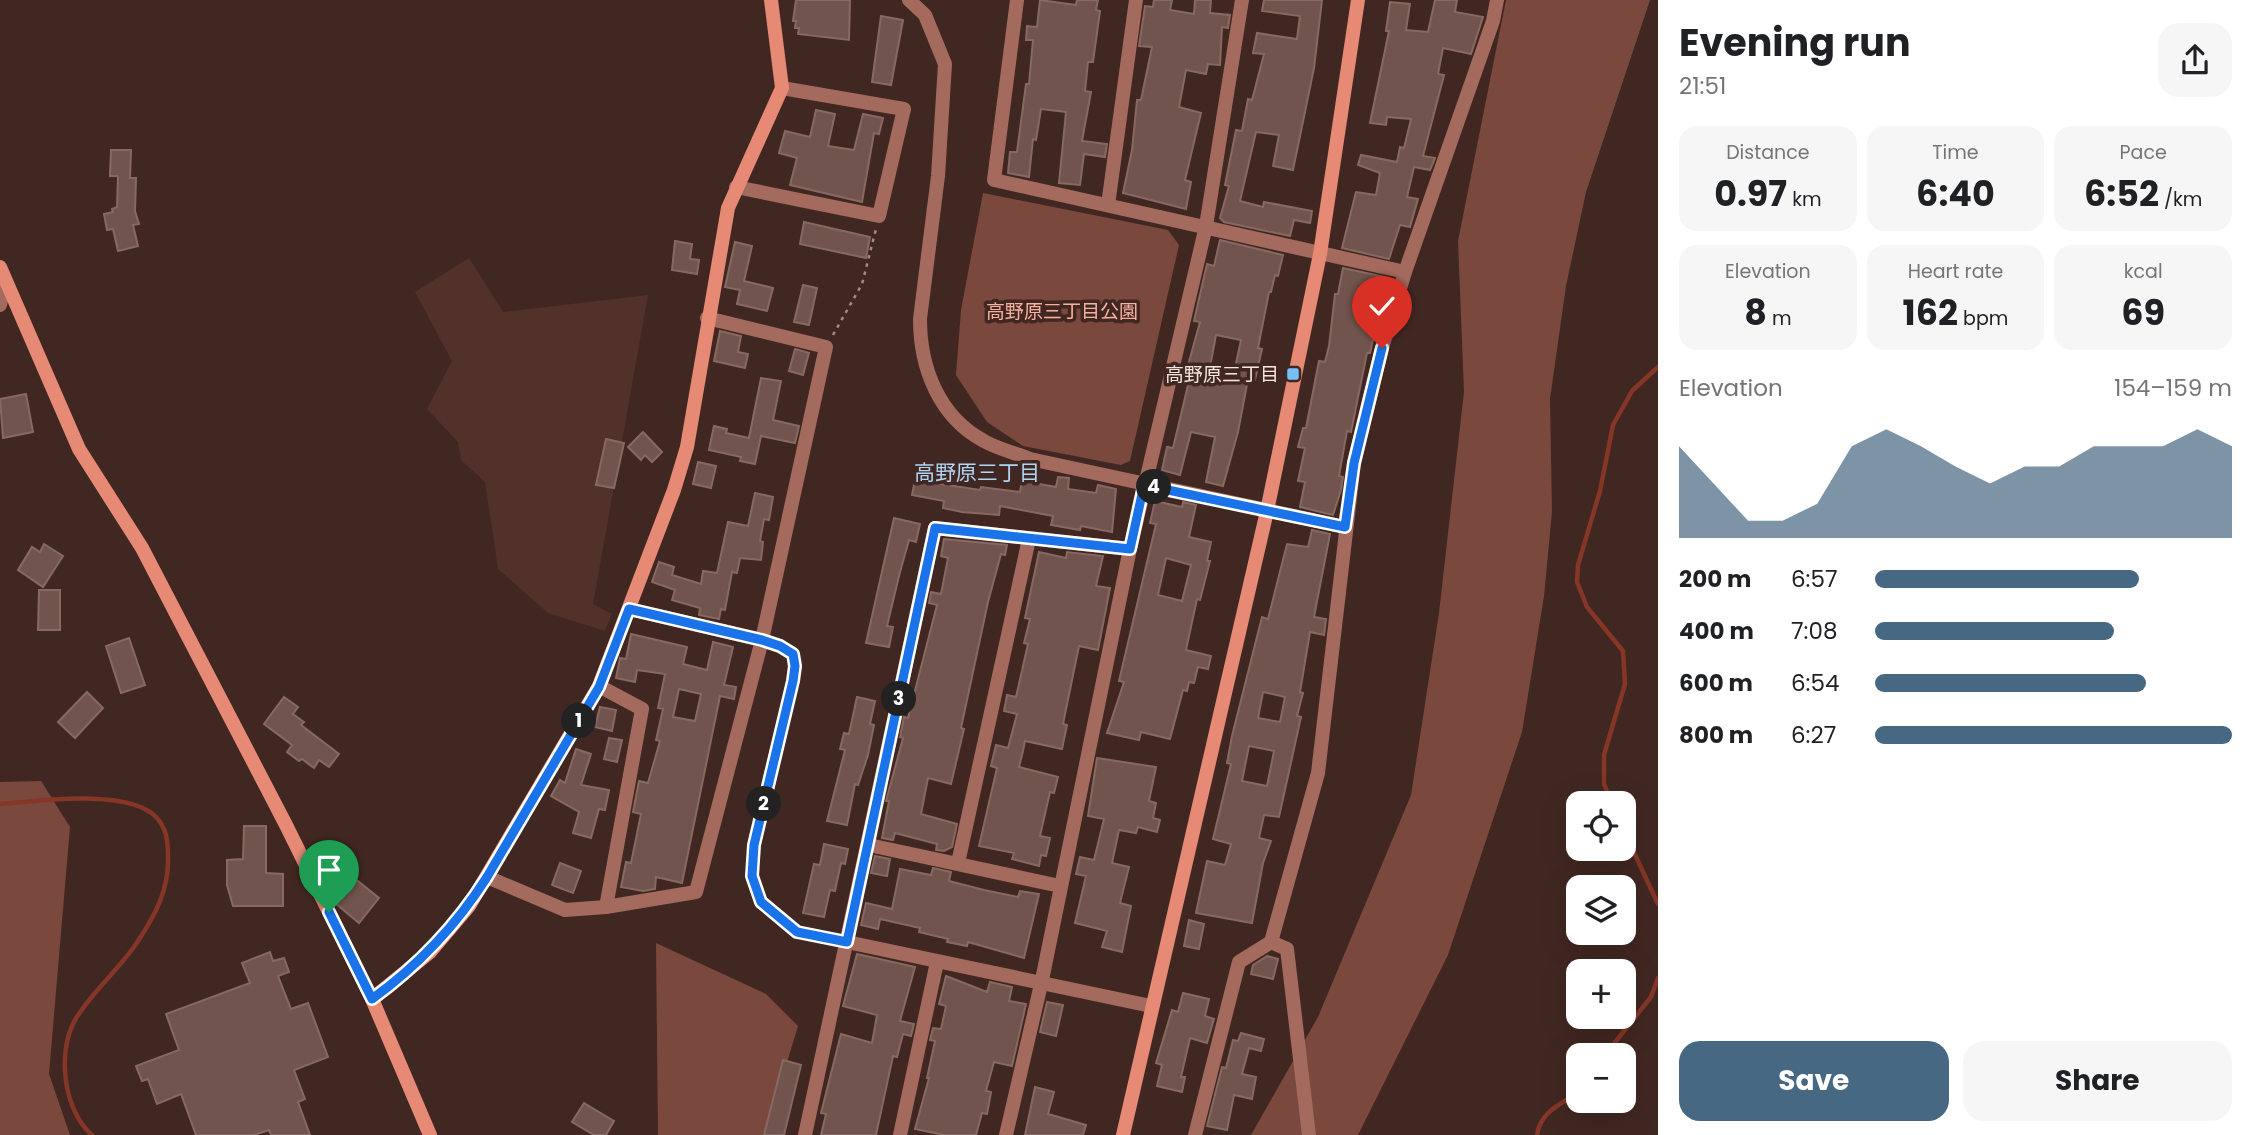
<!DOCTYPE html>
<html lang="en">
<head>
<meta charset="utf-8">
<style>
  :root { --surface:#fff; --page:#f6f6f6; --text:#202124; --muted:#757577; --accent:#476883 }
  body { margin:0; font-family:Poppins,"Noto Sans JP",sans-serif; background:var(--page); color:var(--text); height:100vh; display:flex; flex-direction:column; font-size:26px; white-space:nowrap }
  * { box-sizing:border-box; margin:0 }
  p { font-size:23px; color:var(--muted) }
  .icon { flex:none; width:38px; height:38px; fill:none; stroke:currentColor; stroke-width:2; stroke-linecap:round; stroke-linejoin:round }
  .map { position:relative; flex:1; overflow:hidden }
  .details { display:flex; flex-direction:column; background:var(--surface); width:595px }
  .details>* { flex:none }
  .buttons { position:absolute; left:1566px; top:791px; display:grid; gap:14px }
  .buttons a { display:grid; place-items:center; width:70px; height:70px; border-radius:14px; background:var(--surface); box-shadow:0 7px 28px #0002; font-size:35px }
  .pin { position:absolute; display:grid; place-items:center; width:60px; height:60px; color:#fff; margin:-72px -30px; border-radius:50% 50% 50% 0; rotate:-45deg; box-shadow:0 0 7px #0007 }
  .pin .icon { rotate:45deg }
  .km { position:absolute; width:35px; height:35px; margin:-18px; border-radius:50%; background:#222; color:#fff; font-size:19px; line-height:35px; text-align:center }
  .round { display:grid; place-items:center; flex:none; width:74px; height:74px; border-radius:21px; background:var(--page) }
  .overview { display:flex; align-items:center; justify-content:space-between; height:119px; padding:0 21px }
  h1 { font-size:38px; font-weight:700; line-height:52px }
  .figures { display:grid; grid-template-columns:repeat(3,1fr); gap:10px; height:119px; padding:7px 21px }
  .figures div { display:grid; align-content:center; border-radius:18px; background:var(--page); text-align:center }
  .figures b { font-size:35px; font-weight:700 }
  .figures small { font-size:19px; font-weight:400 }
  .figures p { font-size:19px }
  .chart { height:196px; padding:14px 21px }
  .chart p { display:flex; justify-content:space-between }
  .chart svg { width:100%; height:126px; margin-top:7px; fill:var(--accent); opacity:.7 }
  .cta { display:flex; gap:14px; margin-top:auto; padding:14px 21px }
  .cta a { flex:1; height:80px; border-radius:21px; background:var(--accent); color:#fff; font-size:28px; font-weight:700; line-height:80px; text-align:center }
  .cta a+a { background:var(--page); color:var(--text) }
  ul { padding:0 21px; list-style:none; font-size:23px }
  li { display:grid; grid-template-columns:112px 84px 1fr; align-items:center; height:52px }
  li i { height:18px; border-radius:9px; background:var(--accent) }
  main { display:flex; flex:1; min-height:0 }
  .map>svg:first-child { display:block }
  .built { fill:#52312b }
  .green { fill:#7b483d }
  .lines { fill:none; stroke-linecap:round; stroke-linejoin:round }
  .stream { stroke:#853626; stroke-width:4.5 }
  .building { fill:#71544d; stroke:#886962; stroke-width:2; fill-rule:evenodd }
  .path { stroke:#a18b86; stroke-width:2.5; stroke-dasharray:3.5 5; stroke-linecap:butt }
  .street { stroke:#a46a5d; stroke-width:14 }
  .secondary { stroke:#e68a76; stroke-width:14 }
  .route-casing { stroke:#fff; stroke-width:14 }
  .route { stroke:#1a73e8; stroke-width:9 }
  .poi-dot { fill:#77bff7; stroke:#412721; stroke-width:2.5 }
  .labels { text-anchor:middle; dominant-baseline:central; stroke-width:7; stroke-linejoin:round; paint-order:stroke }
  .park-label { font-size:19px; fill:#f7b1a1; stroke:#412721 }
  .poi-label { font-size:19px; fill:#f6e4df; stroke:#412721; text-anchor:end }
  .neighbourhood-label { font-size:21px; fill:#aed5f4; stroke:#412721 }
</style>
</head>
<body>
<main>
<div class="map">
<svg width="1658" height="1135" viewBox="0 0 1658 1135">
  <rect width="100%" height="100%" fill="#412721"/>
  <polygon class="built" points="469,258 503,312 648,295 593,604 612,614 605,631 548,613 498,569 485,482 461,460 458,442 427,409 452,361 415,292"/>
  <g class="green">
    <polygon points="1506,0 1650,0 1586,192 1566,286 1550,399 1552,512 1544,596 1522,732 1448,955 1358,1135 1251,1135 1318,1017 1411,795 1439,613 1464,392 1458,241"/>
    <polygon points="983,193 1168,230 1179,245 1130,461 1121,465 1023,446 987,422 956,375 961,310"/>
    <polygon points="41,781 70,827 49,1074 70,1135 0,1135 0,782"/>
    <polygon points="656,943 766,994 798,1026 765,1135 658,1135"/>
  </g>
  <g class="lines">
    <g class="stream">
      <polyline points="1612,803 1604,784 1604,755 1625,684 1623,651 1587,607 1577,582 1578,565 1600,491 1613,425 1632,391 1658,367"/>
      <path d="M0,804C37,801 129,788 156,817C167,828 168,843 168,857C169,889 156,914 138,941C120,969 92,991 75,1020C57,1052 63,1110 92,1135"/>
      <polyline points="1624,831 1658,904"/>
      <polyline points="1605,1055 1651,997 1658,978"/>
      <path d="M1537,1135C1540,1112 1561,1104 1578,1093"/>
    </g>
  </g>
  <g class="building">
    <polygon points="796,0 850,0 849,40 798,34 799,28 795,28 796,21 793,21"/>
    <polygon points="1040,0 1076,5 1077,0 1098,0 1096,10 1100,11 1093,62 1088,62 1085,91 1091,92 1082,141 1107,144 1105,157 1084,154 1080,185 1059,183 1066,112 1041,109 1036,140 1033,139 1029,177 1008,173 1010,152 1017,152 1026,84 1029,84 1033,40 1026,40 1027,26 1037,27"/>
    <polygon points="1154,0 1172,0 1170,10 1194,14 1195,0 1211,0 1210,13 1230,15 1228,28 1222,27 1220,65 1208,64 1206,74 1186,70 1179,107 1201,113 1185,180 1191,182 1186,209 1123,193 1132,150 1137,100 1141,100 1152,47 1139,46 1145,6 1153,7"/>
    <polygon points="1264,0 1322,0 1314,68 1293,170 1273,166 1279,135 1256,132 1240,201 1263,207 1264,202 1312,211 1310,223 1294,220 1290,236 1224,222 1220,218 1229,186 1225,185 1236,130 1242,131 1248,99 1252,100 1264,54 1253,53 1257,33 1297,39 1300,16 1262,11"/>
    <polygon points="1435,0 1457,0 1455,12 1483,17 1471,54 1443,48 1438,74 1444,75 1423,156 1435,158 1430,170 1414,167 1407,197 1418,199 1410,227 1400,225 1389,259 1342,248 1356,192 1376,195 1380,173 1358,165 1361,155 1397,162 1400,147 1404,148 1411,119 1387,117 1386,125 1370,123 1389,31 1386,31 1390,2 1410,4 1406,30 1428,32"/>
    <polygon points="881,16 903,20 891,85 872,82"/>
    <polygon points="816,110 835,114 828,146 854,150 863,114 883,118 879,134 874,133 862,202 790,185 797,158 779,153 785,131 810,137"/>
    <polygon points="111,150 131,150 130,178 136,178 135,211 139,224 133,225 138,246 118,251 113,229 107,230 104,214 113,212 112,209 117,207 118,176 110,176"/>
    <polygon points="804,222 870,237 866,258 800,244"/>
    <path d="M1220,240L1283,255L1278,276L1275,275L1271,292H1269L1258,348L1262,349L1255,380L1248,379L1238,432L1223,486L1206,482L1215,437L1191,432L1180,475L1162,470L1167,447L1173,448L1189,381L1184,380L1200,322L1194,321L1207,264L1214,266ZM1216,335L1241,340L1234,373L1210,367Z"/>
    <polygon points="675,241 692,244 690,259 699,260 697,274 672,270"/>
    <polygon points="735,242 752,246 744,281 773,288 767,311 737,304 740,290 725,287"/>
    <polygon points="1343,268 1385,277 1381,301 1386,302 1383,312 1379,312 1370,353 1367,353 1351,432 1347,431 1339,476 1343,477 1341,490 1333,515 1300,507 1305,482 1298,481 1305,448 1298,447 1303,428 1306,428 1319,361 1325,362 1329,346 1335,294 1338,294"/>
    <polygon points="803,285 817,288 809,325 794,322"/>
    <polygon points="720,331 741,336 738,352 748,354 745,368 714,361"/>
    <polygon points="795,349 809,353 803,375 789,371"/>
    <polygon points="761,378 781,381 773,420 799,426 795,443 761,436 755,464 740,461 741,457 709,450 714,426 727,429 726,433 749,438"/>
    <polygon points="26,394 33,432 3,438 0,399"/>
    <polygon points="643,432 662,452 652,462 645,455 641,460 628,447"/>
    <polygon points="606,439 624,443 614,488 596,485"/>
    <polygon points="698,462 716,466 711,488 693,484"/>
    <polygon points="1058,477 1069,478 1068,489 1096,493 1098,485 1116,489 1112,532 1081,526 1080,530 1051,525 1053,516 1000,506 999,515 962,512 943,508 944,501 912,495 915,480 980,490 981,487 1020,492 1022,481 1056,487"/>
    <polygon points="755,493 773,497 769,520 764,519 760,541 763,542 761,560 740,558 737,573 732,572 725,610 721,609 719,619 699,615 700,608 672,600 675,590 652,582 659,562 674,567 672,575 701,584 703,571 717,573 728,522 748,526"/>
    <path d="M1155,501L1182,507L1183,502L1196,505L1189,537L1211,542L1207,561H1210L1200,600L1197,599L1186,650L1211,656L1208,669L1198,667L1194,683L1189,682L1187,691L1183,690L1170,739L1141,732L1139,740L1107,733L1124,682L1119,681L1156,524L1150,523ZM1166,558L1191,565L1182,601L1158,595Z"/>
    <polygon points="894,518 920,524 916,542 909,540 900,572 887,626 893,627 889,647 866,643"/>
    <path d="M1312,530L1330,534L1314,617L1326,619L1324,635L1310,632L1300,692L1303,693L1297,716L1301,717L1279,817L1264,815L1259,838L1271,841L1263,863L1252,923L1196,913L1207,861L1225,865L1231,844L1213,839L1231,764L1227,763L1232,736L1262,617L1268,619L1287,544L1308,547ZM1263,692L1285,697L1280,722L1258,718ZM1249,746L1274,751L1267,786L1242,781Z"/>
    <polygon points="944,539 1007,545 1005,555 1001,554 988,602 961,728 964,729 951,784 928,778 921,814 957,824 952,847 944,851 936,850 937,844 895,833 893,840 882,838 889,801 886,801 903,738 900,737 904,717 908,718 937,605 929,603 931,592 941,594 948,558 941,556"/>
    <polygon points="44,544 63,556 43,587 18,570 32,547 40,552"/>
    <polygon points="1039,552 1066,558 1067,552 1103,556 1096,586 1110,588 1098,650 1079,646 1063,724 1067,725 1062,749 1025,741 1023,751 1019,767 1058,777 1054,793 1050,792 1040,836 1050,838 1046,856 1041,855 1039,866 1012,859 1014,853 979,846 997,768 991,766 996,745 1008,748 1017,714 1004,711 1007,695 1016,697 1028,644 1024,643 1030,619 1025,618"/>
    <polygon points="39,590 60,590 60,630 38,630"/>
    <path d="M631,634L687,647L683,664L707,670L713,642L733,647L724,685L736,687L734,699L720,696L682,883L656,877L655,889L643,891L621,887L626,862L631,863L641,814L633,812L639,781L648,783L660,741L656,740L663,709L658,708L665,674L637,670L635,682L616,678L620,658L626,659ZM679,689L701,694L695,721L673,717Z"/>
    <polygon points="129,638 145,685 121,693 106,646"/>
    <polygon points="87,692 103,708 75,738 58,722"/>
    <polygon points="284,697 298,707 293,714 304,722 301,725 339,754 329,767 319,760 314,768 302,759 299,761 287,752 292,745 264,724"/>
    <polygon points="857,697 875,701 870,724 874,725 868,755 858,785 855,784 847,825 827,821 845,750 840,749 844,733 849,734"/>
    <polygon points="600,707 616,710 612,731 595,727"/>
    <polygon points="609,738 622,740 617,762 604,759"/>
    <polygon points="576,749 591,754 581,785 609,790 605,810 599,809 591,838 573,833 579,812 551,796 560,780 565,783"/>
    <polygon points="1097,758 1156,767 1149,801 1156,803 1153,818 1160,820 1157,832 1138,827 1136,833 1119,830 1112,863 1129,867 1120,903 1131,906 1122,952 1102,947 1107,931 1075,923 1086,876 1076,874 1080,857 1094,860 1104,819 1088,816"/>
    <polygon points="244,826 266,826 266,873 283,874 283,906 233,906 227,885 227,860 243,859"/>
    <polygon points="824,844 848,849 845,864 841,863 835,891 830,890 824,917 803,913 814,864 820,865"/>
    <polygon points="875,856 890,859 887,876 871,873"/>
    <polygon points="560,863 581,871 573,893 552,885"/>
    <polygon points="933,868 951,872 949,881 984,890 1018,897 1020,891 1039,894 1024,958 968,942 967,946 947,942 948,939 919,932 920,928 880,919 878,929 861,925 866,903 892,909 900,869 931,875"/>
    <polygon points="339,875 350,883 354,878 379,898 359,923 335,903 342,895 331,886"/>
    <polygon points="1189,920 1204,924 1199,949 1184,946"/>
    <polygon points="270,952 273,961 284,958 289,972 278,976 291,1009 308,1003 328,1057 294,1070 305,1099 298,1102 310,1135 271,1135 269,1130 254,1135 196,1135 181,1094 157,1104 148,1079 142,1081 136,1066 179,1050 166,1014 250,983 242,963"/>
    <polygon points="857,954 915,967 900,1021 914,1024 911,1036 903,1034 897,1057 893,1056 876,1135 821,1135 826,1114 821,1113 841,1034 872,1043 877,1015 843,1006"/>
    <polygon points="1267,956 1278,959 1273,979 1251,974 1253,965"/>
    <polygon points="946,976 987,992 990,982 1012,987 1009,1001 1026,1004 1012,1066 994,1062 986,1091 991,1092 987,1114 982,1113 976,1135 944,1135 915,1129 929,1078 927,1078 935,1041 930,1040 933,1028 941,1029 946,1006 939,1004"/>
    <polygon points="1183,993 1209,999 1205,1016 1214,1019 1207,1043 1190,1038 1181,1077 1185,1077 1182,1092 1157,1086 1162,1065 1156,1063 1172,1010 1178,1012"/>
    <polygon points="1047,1002 1063,1005 1056,1036 1040,1032"/>
    <polygon points="1241,1033 1264,1039 1261,1051 1249,1048 1242,1074 1256,1077 1252,1099 1234,1095 1227,1130 1207,1126 1222,1067 1226,1068 1233,1040 1238,1041"/>
    <polygon points="783,1060 801,1065 784,1135 764,1135"/>
    <polygon points="1035,1087 1054,1092 1048,1114 1086,1125 1083,1135 1025,1135"/>
    <polygon points="584,1103 614,1121 606,1135 594,1135 572,1122"/>
  </g>
  <g class="lines">
    <g class="path">
      <polyline points="833,335 862,284 876,229"/>
      <path d="M775,644L793,655L795,666C787,715 734,867 762,903C781,927 805,934 832,939"/>
    </g>
    <g class="street">
      <path d="M909,0L925,15L945,64L938,176L920,319C920,368 939,417 984,441C998,449 1015,453 1030,459L1345,527"/>
      <polyline points="1017,0 994,180 1405,272"/>
      <polyline points="736,187 879,216 904,109 782,88"/>
      <polyline points="1108,205 1136,0"/>
      <polyline points="0,305 5,283"/>
      <polyline points="629,609 762,640"/>
      <polyline points="599,686 642,709 606,907"/>
      <polyline points="869,845 1060,886"/>
      <polyline points="958,863 1029,539"/>
      <polyline points="487,877 565,910 606,907 696,892 762,640 826,347 707,318"/>
      <polyline points="847,942 1151,1006"/>
      <polyline points="1271,942 1287,949 1309,1135"/>
      <polyline points="805,1135 935,528 1130,549"/>
      <polyline points="900,1135 937,962"/>
      <polyline points="1006,1135 1042,980 1130,549 1206,226 1242,0"/>
      <polyline points="1195,1135 1239,962 1271,942 1318,773 1354,463 1382,348 1405,272 1493,21 1497,0"/>
    </g>
    <g class="secondary">
      <polyline points="0,267 79,449 142,548 286,825 372,999 430,1135"/>
      <polyline points="372,999 430,952 469,906 599,686 674,490 687,447 728,208 782,88 771,0"/>
      <polyline points="1123,1135 1267,511 1320,254 1358,0"/>
    </g>
  </g>
  <g class="lines">
    <defs>
      <path id="route" d="M329,912L372,999C419,965 456,926 487,877L599,687L629,609L762,640L780,646L793,654L795,666L793,681L754,845L752,876L761,902L797,932L847,942L935,528L1130,549L1144,485L1345,527L1354,463L1382,348"/>
    </defs>
    <use href="#route" class="route-casing"/>
    <use href="#route" class="route"/>
  </g>
  <rect class="poi-dot" x="1286" y="367" width="14" height="14" rx="3.5"/>
  <g class="labels">
    <g class="park-label">
      <text x="1062" y="311">高野原三丁目公園</text>
    </g>
    <g class="poi-label">
      <text x="1279" y="374">高野原三丁目</text>
    </g>
    <g class="neighbourhood-label">
      <text x="977" y="472">高野原三丁目</text>
    </g>
  </g>
</svg>
<div class="buttons">
<a><svg class="icon" aria-label="locate" viewBox="0 0 24 24"><circle cx="12" cy="12" r="6"/><path d="M12 2v4M12 18v4M2 12h4M18 12h4"/></svg></a>
<a><svg class="icon" aria-label="layers" viewBox="0 0 24 24"><path d="M12 4l9 5-9 5-9-5zM3 14l9 5 9-5"/></svg></a>
<a>+</a>
<a>−</a>
</div>
<div class="pin" style="left:329px;top:912px;background:#1e9e55"><svg class="icon" aria-label="arrive" viewBox="0 0 24 24"><path d="M6 21V4h12l-3 4 3 4H6"/></svg></div>
<div class="pin" style="left:1382px;top:348px;background:#d93025"><svg class="icon" aria-label="check" viewBox="0 0 24 24"><path d="M5 12l5 5 9-10"/></svg></div>
<b class="km" style="left:579px;top:721px">1</b>
<b class="km" style="left:764px;top:804px">2</b>
<b class="km" style="left:899px;top:699px">3</b>
<b class="km" style="left:1154px;top:487px">4</b>
</div>
<section class="details">
<div class="overview"><div><h1>Evening run</h1><p>21:51</p></div><a class="round"><svg class="icon" aria-label="share" viewBox="0 0 24 24"><path d="M12 15V3M7 8l5-5 5 5M5 13v7h14v-7"/></svg></a></div>
<div class="figures">
<div><p>Distance</p><b>0.97<small> km</small></b></div>
<div><p>Time</p><b>6:40</b></div>
<div><p>Pace</p><b>6:52<small> /km</small></b></div>
</div>
<div class="figures">
<div><p>Elevation</p><b>8<small> m</small></b></div>
<div><p>Heart rate</p><b>162<small> bpm</small></b></div>
<div><p>kcal</p><b>69</b></div>
</div>
<div class="chart"><p><span>Elevation</span>154–159 m</p>
<svg viewBox="0 0 160 44" preserveAspectRatio="none"><path d="M0 44V12L10 25L20 38L30 38L40 32L50 12L60 6L70 12L80 19L90 25L100 19L110 19L120 12L130 12L140 12L150 6L160 12V44z"/></svg>
</div>
<ul>
<li><b>200 m</b>6:57<i style="width:74%"></i></li>
<li><b>400 m</b>7:08<i style="width:67%"></i></li>
<li><b>600 m</b>6:54<i style="width:76%"></i></li>
<li><b>800 m</b>6:27<i style="width:100%"></i></li>
</ul>
<div class="cta"><a>Save</a><a>Share</a></div>
</section>
</main>
</body>
</html>
